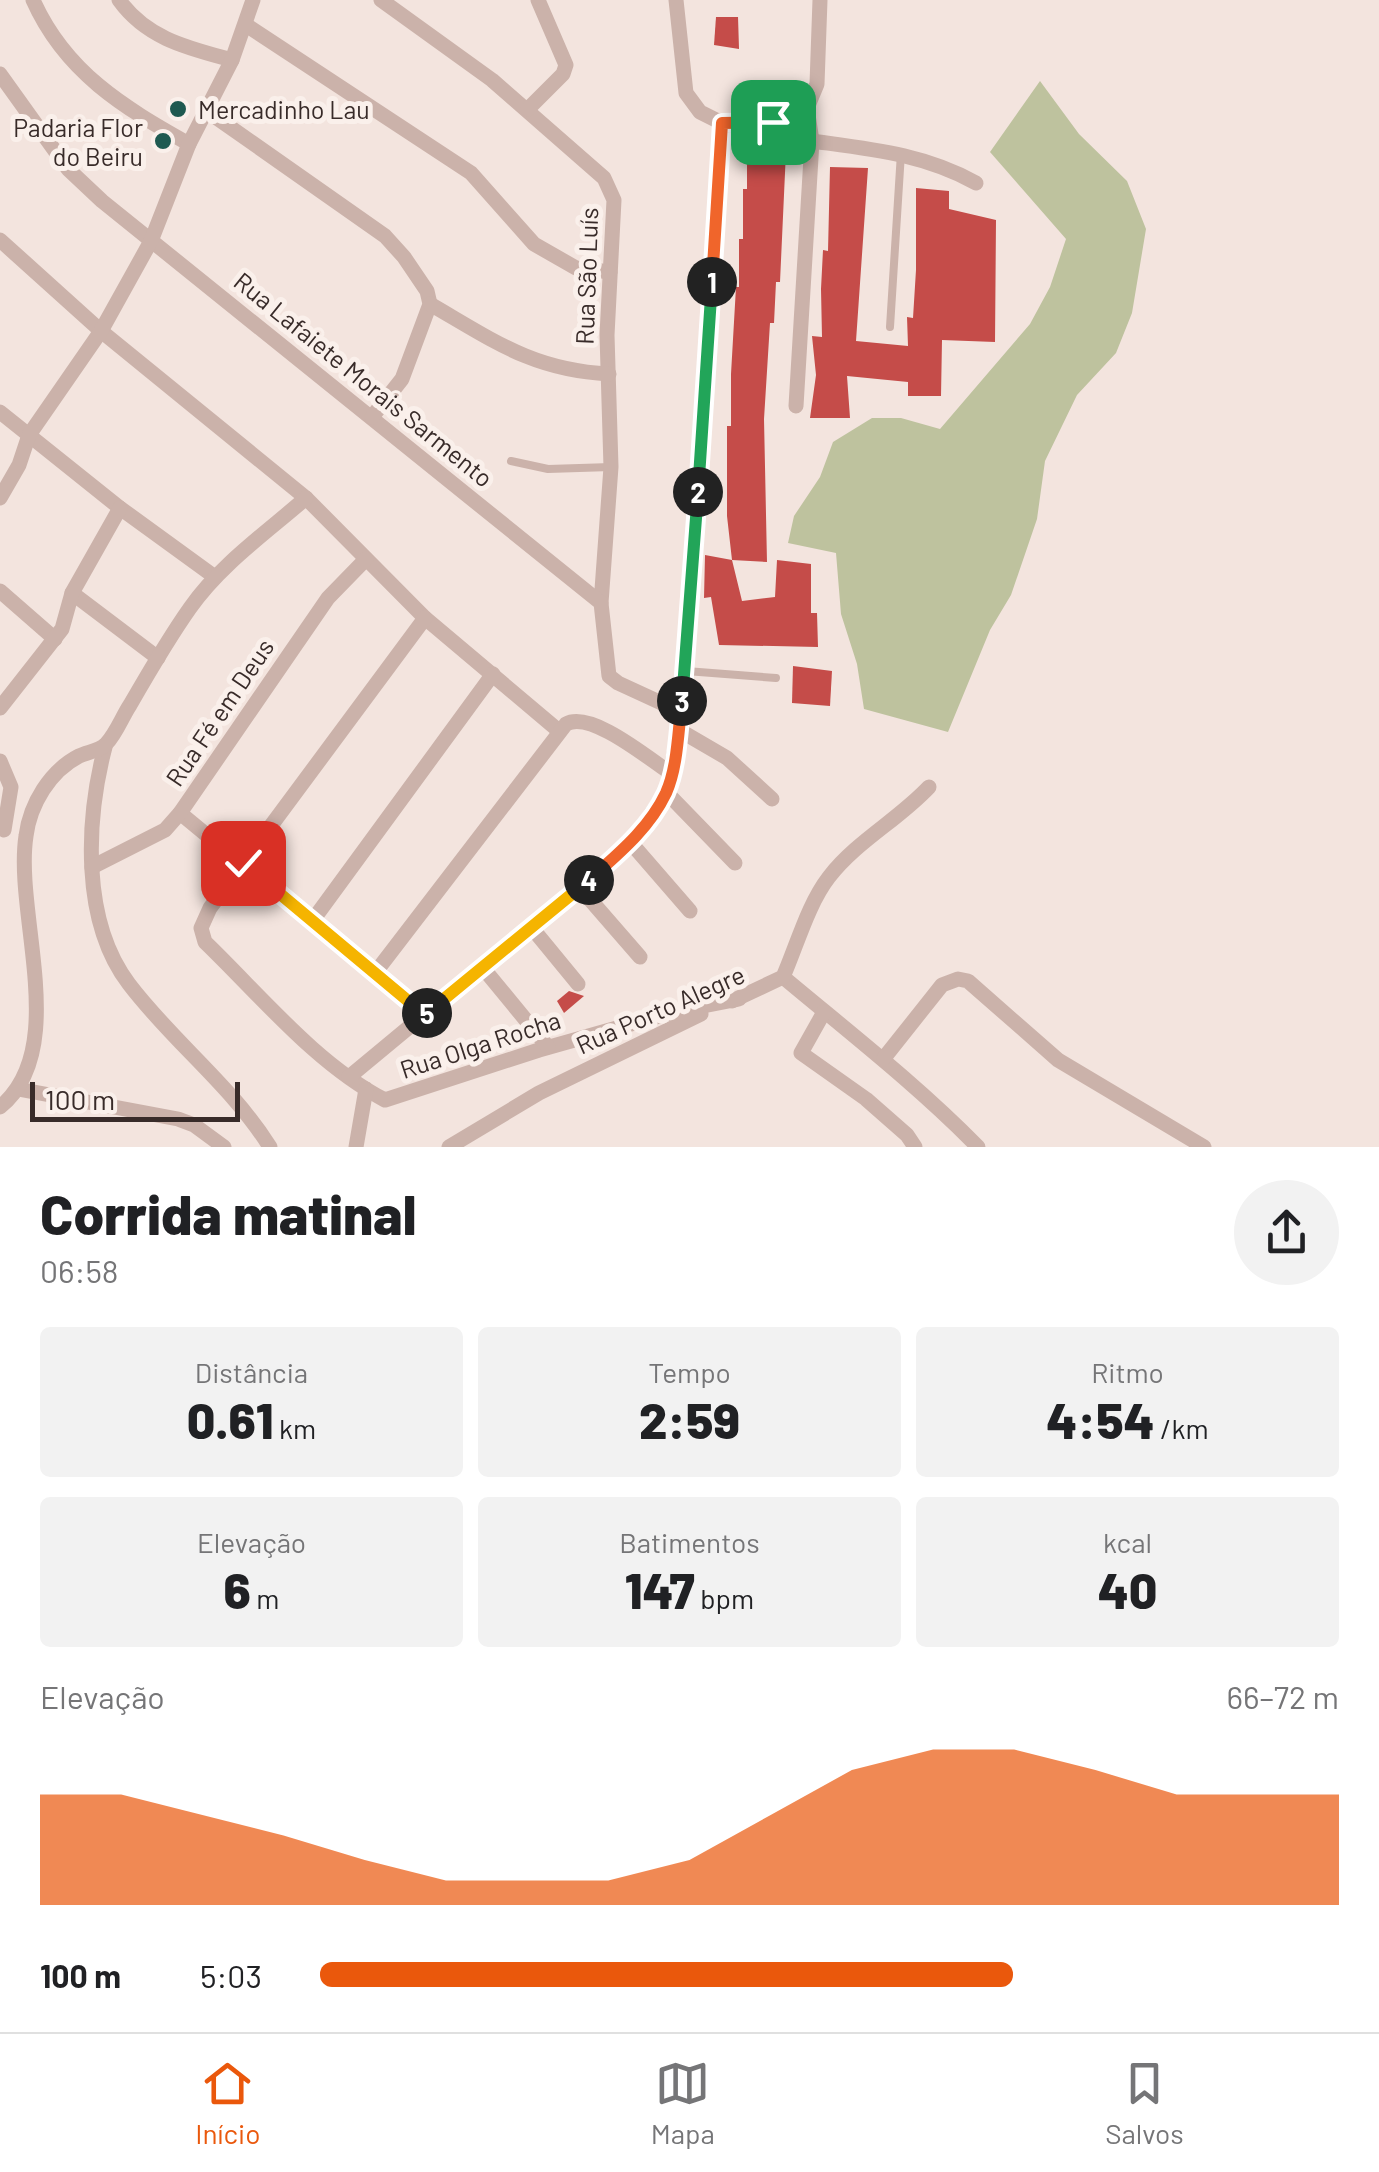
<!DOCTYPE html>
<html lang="pt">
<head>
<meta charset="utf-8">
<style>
  :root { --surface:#fff; --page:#f2f2f2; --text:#202124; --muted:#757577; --line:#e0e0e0; --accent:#ea580c }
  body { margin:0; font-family:Barlow,sans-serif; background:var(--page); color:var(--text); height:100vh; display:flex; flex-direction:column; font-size:38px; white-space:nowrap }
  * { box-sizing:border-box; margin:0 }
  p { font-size:32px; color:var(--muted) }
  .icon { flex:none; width:55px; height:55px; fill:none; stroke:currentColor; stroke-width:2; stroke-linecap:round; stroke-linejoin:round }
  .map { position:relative; height:1147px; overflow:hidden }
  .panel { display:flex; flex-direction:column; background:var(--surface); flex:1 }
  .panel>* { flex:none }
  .scale { position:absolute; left:30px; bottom:25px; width:210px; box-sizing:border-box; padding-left:10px; border:5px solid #382b29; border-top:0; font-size:28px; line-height:35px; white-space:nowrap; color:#382b29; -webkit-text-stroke:8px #faf0eb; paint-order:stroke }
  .pin { position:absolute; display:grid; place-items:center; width:85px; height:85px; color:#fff; margin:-42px; border-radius:20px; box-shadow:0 5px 15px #0006 }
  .km { position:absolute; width:50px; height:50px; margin:-25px; border-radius:50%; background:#222; color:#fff; font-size:28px; line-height:50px; text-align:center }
  .round { display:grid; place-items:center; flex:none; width:105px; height:105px; border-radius:52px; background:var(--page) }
  .head { display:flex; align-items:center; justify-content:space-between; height:170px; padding:0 40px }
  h1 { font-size:55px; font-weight:800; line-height:75px }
  .stats { display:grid; grid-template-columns:repeat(3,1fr); gap:15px; height:170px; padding:10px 40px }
  .stats div { display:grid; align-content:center; border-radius:10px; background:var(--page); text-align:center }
  .stats b { font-size:50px; font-weight:800 }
  .stats small { font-size:28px; font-weight:400 }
  .stats p { font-size:28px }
  .chart { height:280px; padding:20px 40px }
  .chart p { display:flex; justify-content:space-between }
  .chart svg { width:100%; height:180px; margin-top:10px; fill:var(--accent); opacity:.7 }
  ul { padding:0 40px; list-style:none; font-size:32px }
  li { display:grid; grid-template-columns:160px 120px 1fr; align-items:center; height:75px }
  li i { height:25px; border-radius:12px; background:var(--accent) }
  .menu { display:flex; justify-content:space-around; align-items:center; height:140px; border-top:2px solid var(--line); background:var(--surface); font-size:28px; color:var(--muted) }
  .menu a { display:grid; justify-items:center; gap:5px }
  .menu .current { color:var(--accent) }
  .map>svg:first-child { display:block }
  .green { fill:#bec29e }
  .building { fill:#c54c49 }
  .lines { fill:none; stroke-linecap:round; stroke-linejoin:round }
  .lane { stroke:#cbb2aa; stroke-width:8 }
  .street { stroke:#cbb2aa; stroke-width:15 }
  .split-1-casing { stroke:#fff; stroke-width:20 }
  .split-2-casing { stroke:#fff; stroke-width:20 }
  .split-3-casing { stroke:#fff; stroke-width:20 }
  .split-4-casing { stroke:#fff; stroke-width:20 }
  .split-5-casing { stroke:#fff; stroke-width:20 }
  .split-6-casing { stroke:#fff; stroke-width:20 }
  .split-1 { stroke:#f0652b; stroke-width:12 }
  .split-2 { stroke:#22a559; stroke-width:12 }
  .split-3 { stroke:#22a559; stroke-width:12 }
  .split-4 { stroke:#f0652b; stroke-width:12 }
  .split-5 { stroke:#f5b400; stroke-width:12 }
  .split-6 { stroke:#f5b400; stroke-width:12 }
  .poi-dot { fill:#1f5a51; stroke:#faf0eb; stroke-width:4 }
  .labels { text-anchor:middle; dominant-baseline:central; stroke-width:10; stroke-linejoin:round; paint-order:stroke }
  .poi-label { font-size:25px; fill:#382b29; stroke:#faf0eb; text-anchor:start }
  .street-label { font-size:25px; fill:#382b29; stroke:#faf0eb }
</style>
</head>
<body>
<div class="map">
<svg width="1379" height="1147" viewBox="0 0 1379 1147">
  <rect width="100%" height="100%" fill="#f3e4de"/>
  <polygon class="green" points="1040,81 1079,134 1127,181 1146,229 1132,313 1116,353 1077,395 1045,461 1037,519 1011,595 990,630 948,732 864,709 857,664 841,614 836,553 788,543 794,516 820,477 833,442 872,418 901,418 940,429 1030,324 1050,287 1066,239 990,152"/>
  <g class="building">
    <polygon points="716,17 738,17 739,49 714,45"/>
    <polygon points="747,145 786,151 780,282 776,282 774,323 770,323 764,419 767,562 732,560 727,516 727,426 731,426 731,374 736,287 739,287 739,239 743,239 743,189 747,189"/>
    <polygon points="830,167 868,168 856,341 908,346 907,317 913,318 916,270 916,188 949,191 949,209 996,220 995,342 942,340 941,396 908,396 908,382 847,376 850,418 810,418 816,375 812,336 822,337 821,289 823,250 828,251"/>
    <polygon points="705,555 732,560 742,601 775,597 777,560 811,564 811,613 817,613 818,647 719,645 711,597 704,598"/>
    <polygon points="793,666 832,671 830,706 792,703"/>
    <polygon points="569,991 584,996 564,1013 557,1001"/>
  </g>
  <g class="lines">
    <g class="lane">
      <polyline points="890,327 901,153"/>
      <polyline points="511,461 548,469 611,467"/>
      <polyline points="686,671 776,678"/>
    </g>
    <g class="street">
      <path d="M33,0C65,72 123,107 189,144"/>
      <path d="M119,0C147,39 188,48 232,60"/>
      <polyline points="381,0 492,80 604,178 614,200 607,335 611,467 601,603"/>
      <polyline points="676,0 686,93 700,112 722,123 787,119 807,108 817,84 820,0"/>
      <polyline points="246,25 471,173 534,244 576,268 610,272"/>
      <polyline points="0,74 68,169 102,201 601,603 609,676 618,683 681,712"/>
      <polyline points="528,109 563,74 566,65 538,0"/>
      <polyline points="207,111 385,236 404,257 427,291 430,304 402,379 372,417"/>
      <path d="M812,141C870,149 924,154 976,183"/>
      <polyline points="0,240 101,331 306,498 425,618 559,731"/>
      <path d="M430,304C494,341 533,370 609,374"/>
      <polyline points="796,406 812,141 807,108"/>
      <polyline points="0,412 120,508 215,577"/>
      <polyline points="0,498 19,465 29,435 101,331 151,241 189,144 232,60 253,0"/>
      <polyline points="0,591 55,639"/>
      <polyline points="72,593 158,658"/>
      <path d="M425,618L210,908L201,928L205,942C261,996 316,1064 385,1100L539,1050L677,1011L739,999"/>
      <polyline points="0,708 62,629 72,593 120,508"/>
      <polyline points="679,730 727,758 772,799"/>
      <path d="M105,747C86,820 81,921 129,984C173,1042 231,1085 270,1147"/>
      <polyline points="0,761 11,787 4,830"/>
      <polyline points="666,792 735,863"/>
      <polyline points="180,813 425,1015"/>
      <polyline points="631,843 690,911"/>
      <polyline points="92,867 165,830 180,813 328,598 366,559"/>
      <polyline points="580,888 640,957"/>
      <polyline points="313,920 493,674"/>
      <polyline points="532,928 578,984"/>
      <polyline points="483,968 548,1047"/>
      <path d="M375,973L566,724C591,710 649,759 672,774"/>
      <path d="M783,977C850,1033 917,1085 978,1147"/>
      <path d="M732,1001L783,977C797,945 808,904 829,877C857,841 898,820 929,787"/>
      <polyline points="824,1012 801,1053 866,1099 907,1135 915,1147"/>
      <polyline points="884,1058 942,985 958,979 968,981 1058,1060 1204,1147"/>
      <polyline points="349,1077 631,843 666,792 679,730 686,671 722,123"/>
      <polyline points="18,1089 178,1119 194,1125 224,1147"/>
      <path d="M0,1107C71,1049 14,914 26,836C30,804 50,771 79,756C87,752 100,751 106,744C116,734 122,717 130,705C149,672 168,639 190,608C220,565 267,532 306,498"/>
      <polyline points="356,1147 366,1089"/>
      <polyline points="449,1147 539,1093 701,1014"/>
    </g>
  </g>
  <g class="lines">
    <defs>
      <polyline id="split-1" points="712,282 722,123 773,122"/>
      <polyline id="split-2" points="698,492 712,282"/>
      <polyline id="split-3" points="682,701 698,492"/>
      <path id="split-4" d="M589,880C618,854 649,829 666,793C678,766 678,730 682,701"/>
      <polyline id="split-5" points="427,1013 589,880"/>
      <polyline id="split-6" points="243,863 425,1015 427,1013"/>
    </defs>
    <use href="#split-1" class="split-1-casing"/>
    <use href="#split-2" class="split-2-casing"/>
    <use href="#split-3" class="split-3-casing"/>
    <use href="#split-4" class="split-4-casing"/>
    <use href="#split-5" class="split-5-casing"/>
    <use href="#split-6" class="split-6-casing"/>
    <use href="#split-1" class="split-1"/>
    <use href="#split-2" class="split-2"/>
    <use href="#split-3" class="split-3"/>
    <use href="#split-4" class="split-4"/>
    <use href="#split-5" class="split-5"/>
    <use href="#split-6" class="split-6"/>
  </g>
  <g class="poi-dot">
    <circle cx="178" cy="109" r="10"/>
    <circle cx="163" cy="141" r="10"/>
  </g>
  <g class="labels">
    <g class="poi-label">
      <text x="198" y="109">Mercadinho Lau</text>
      <text x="143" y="127" text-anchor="end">Padaria Flor<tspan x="143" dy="29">do Beiru</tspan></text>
    </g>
    <g class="street-label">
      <text transform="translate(586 276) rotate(-88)">Rua São Luís</text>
      <text transform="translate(364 379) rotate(39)">Rua Lafaiete Morais Sarmento</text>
      <text transform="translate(219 712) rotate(-56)">Rua Fé em Deus</text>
      <text transform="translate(660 1009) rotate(-24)">Rua Porto Alegre</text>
      <text transform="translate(480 1044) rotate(-18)">Rua Olga Rocha</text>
    </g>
  </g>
</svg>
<div class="scale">100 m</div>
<div class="pin" style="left:773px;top:122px;background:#1e9e55"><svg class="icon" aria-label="arrive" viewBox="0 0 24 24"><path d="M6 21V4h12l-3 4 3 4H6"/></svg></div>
<div class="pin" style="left:243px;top:863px;background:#d93025"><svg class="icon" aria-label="check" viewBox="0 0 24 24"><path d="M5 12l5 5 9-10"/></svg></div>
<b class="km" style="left:712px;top:282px">1</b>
<b class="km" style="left:698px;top:492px">2</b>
<b class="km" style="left:682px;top:701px">3</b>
<b class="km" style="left:589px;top:880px">4</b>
<b class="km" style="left:427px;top:1013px">5</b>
</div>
<section class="panel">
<div class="head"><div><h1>Corrida matinal</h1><p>06:58</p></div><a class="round"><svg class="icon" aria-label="share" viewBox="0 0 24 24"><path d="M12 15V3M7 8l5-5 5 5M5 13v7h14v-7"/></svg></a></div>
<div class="stats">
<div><p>Distância</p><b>0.61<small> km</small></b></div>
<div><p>Tempo</p><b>2:59</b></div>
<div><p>Ritmo</p><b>4:54<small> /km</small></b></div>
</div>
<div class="stats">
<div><p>Elevação</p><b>6<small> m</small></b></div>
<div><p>Batimentos</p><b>147<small> bpm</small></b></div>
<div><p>kcal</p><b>40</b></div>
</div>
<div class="chart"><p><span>Elevação</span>66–72 m</p>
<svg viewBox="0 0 160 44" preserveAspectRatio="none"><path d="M0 44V17L10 17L20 22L30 27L40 33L50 38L60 38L70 38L80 33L90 22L100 11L110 6L120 6L130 11L140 17L150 17L160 17V44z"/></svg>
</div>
<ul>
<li><b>100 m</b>5:03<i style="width:68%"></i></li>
</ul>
</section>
<nav class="menu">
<a class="current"><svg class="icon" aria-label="home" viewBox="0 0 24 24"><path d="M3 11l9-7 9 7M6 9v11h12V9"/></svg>Início</a>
<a><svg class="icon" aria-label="map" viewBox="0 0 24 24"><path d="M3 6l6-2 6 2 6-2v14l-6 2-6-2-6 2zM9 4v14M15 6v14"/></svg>Mapa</a>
<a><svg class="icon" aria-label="saved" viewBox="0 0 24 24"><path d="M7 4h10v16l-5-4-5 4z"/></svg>Salvos</a>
</nav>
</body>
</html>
